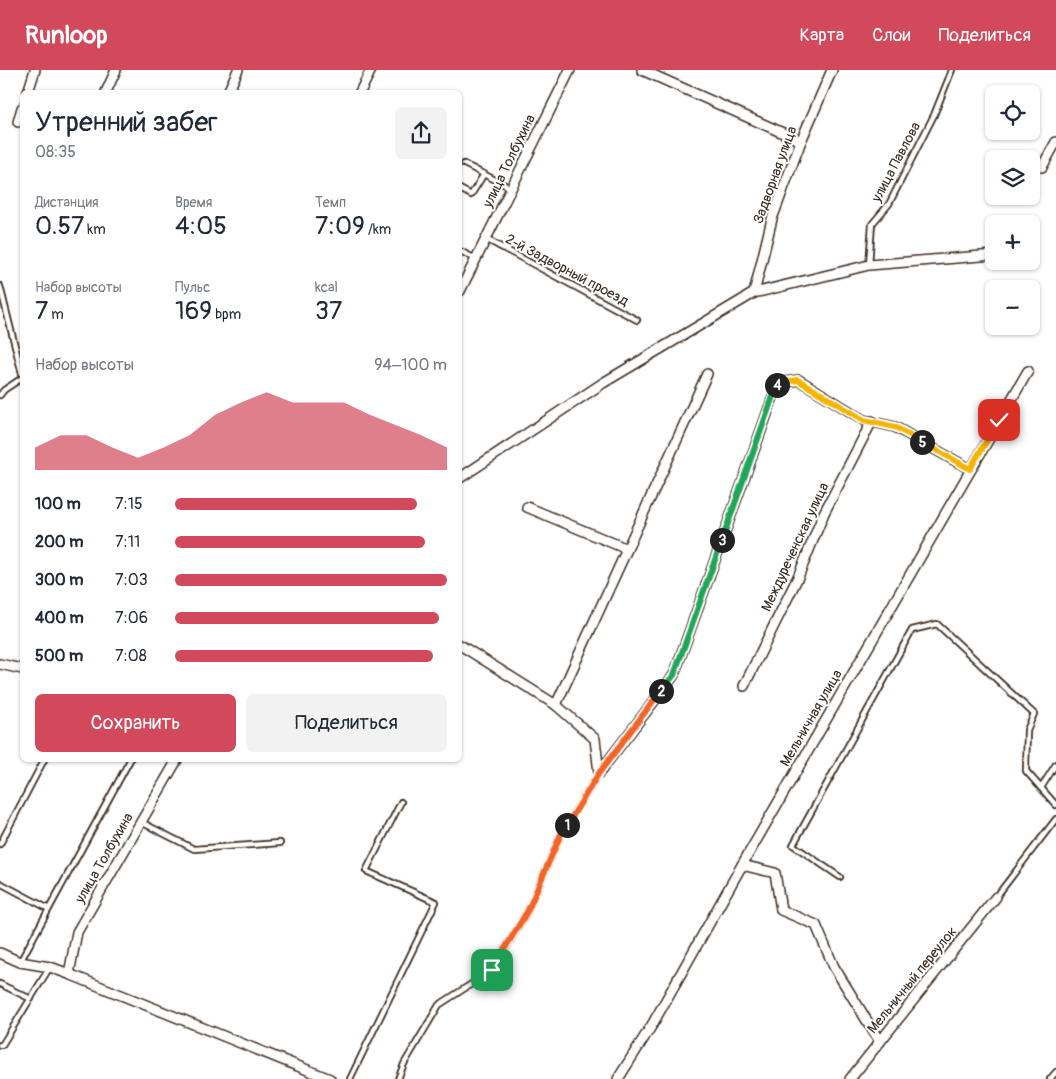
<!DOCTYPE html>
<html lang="ru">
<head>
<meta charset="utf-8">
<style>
  :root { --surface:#fff; --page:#f2f2f3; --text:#1f2937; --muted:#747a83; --accent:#d1495b }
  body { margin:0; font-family:Pangolin,sans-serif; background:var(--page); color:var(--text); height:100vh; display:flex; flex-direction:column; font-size:19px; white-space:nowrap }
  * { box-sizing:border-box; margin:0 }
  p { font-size:16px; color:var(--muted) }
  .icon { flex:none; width:28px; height:28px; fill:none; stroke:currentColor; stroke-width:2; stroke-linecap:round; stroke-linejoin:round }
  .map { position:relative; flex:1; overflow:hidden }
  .details { position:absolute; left:20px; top:20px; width:442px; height:672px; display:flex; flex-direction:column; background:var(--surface); border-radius:8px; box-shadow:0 1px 4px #0004 }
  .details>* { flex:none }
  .buttons { position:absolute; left:985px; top:15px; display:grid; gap:10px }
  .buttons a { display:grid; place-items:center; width:55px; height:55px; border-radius:8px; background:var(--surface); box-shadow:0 1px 4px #0004; font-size:25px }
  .pin { position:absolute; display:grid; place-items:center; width:42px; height:42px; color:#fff; margin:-21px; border-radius:10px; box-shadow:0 2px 8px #0006 }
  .km { position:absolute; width:25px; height:25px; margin:-12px; border-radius:50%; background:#222; color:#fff; font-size:14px; line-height:25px; text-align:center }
  .round { display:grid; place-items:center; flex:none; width:52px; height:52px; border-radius:8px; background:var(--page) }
  .overview { display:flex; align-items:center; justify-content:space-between; height:85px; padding:0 15px }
  h1 { font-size:28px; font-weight:600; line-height:38px }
  .metrics { display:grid; grid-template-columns:repeat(3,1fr); gap:8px; height:85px; padding:5px 15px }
  .metrics div { display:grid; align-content:center }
  .metrics b { font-size:25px; font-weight:600 }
  .metrics small { font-size:14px; font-weight:400 }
  .metrics p { font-size:14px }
  .chart { height:140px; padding:10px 15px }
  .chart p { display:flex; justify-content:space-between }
  .chart svg { width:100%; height:90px; margin-top:5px; fill:var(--accent); opacity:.7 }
  .button { display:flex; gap:10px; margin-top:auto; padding:10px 15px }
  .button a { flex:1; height:58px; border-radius:8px; background:var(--accent); color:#fff; font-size:20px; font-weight:600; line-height:58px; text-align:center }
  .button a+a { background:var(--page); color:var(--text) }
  ul { padding:0 15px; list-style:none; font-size:16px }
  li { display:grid; grid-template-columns:80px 60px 1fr; align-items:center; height:38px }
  li i { height:12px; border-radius:6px; background:var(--accent) }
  header { display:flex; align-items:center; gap:30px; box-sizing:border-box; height:70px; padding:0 25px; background:var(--accent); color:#fff }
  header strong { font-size:24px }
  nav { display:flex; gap:28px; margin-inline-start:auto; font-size:18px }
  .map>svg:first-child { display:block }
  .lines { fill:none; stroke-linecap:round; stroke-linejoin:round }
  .lane-casing { stroke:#3b2a1e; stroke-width:8 }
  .street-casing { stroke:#3b2a1e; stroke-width:12 }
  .lane { stroke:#fff; stroke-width:4.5 }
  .street { stroke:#fff; stroke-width:9 }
  .split-1-casing { stroke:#fff; stroke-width:10 }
  .split-2-casing { stroke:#fff; stroke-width:10 }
  .split-3-casing { stroke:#fff; stroke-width:10 }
  .split-4-casing { stroke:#fff; stroke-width:10 }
  .split-5-casing { stroke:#fff; stroke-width:10 }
  .split-6-casing { stroke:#fff; stroke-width:10 }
  .split-1 { stroke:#f0652b; stroke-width:6 }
  .split-2 { stroke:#f0652b; stroke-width:6 }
  .split-3 { stroke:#22a559; stroke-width:6 }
  .split-4 { stroke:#22a559; stroke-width:6 }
  .split-5 { stroke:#f5b400; stroke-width:6 }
  .split-6 { stroke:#f5b400; stroke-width:6 }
  .labels { text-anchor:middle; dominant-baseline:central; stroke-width:4; stroke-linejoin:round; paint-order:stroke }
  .street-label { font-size:14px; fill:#3b2a1e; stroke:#fff }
</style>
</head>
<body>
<header>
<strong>Runloop</strong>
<nav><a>Карта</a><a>Слои</a><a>Поделиться</a></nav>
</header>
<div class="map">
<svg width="1056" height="1009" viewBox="0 0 1056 1009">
  <rect width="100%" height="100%" fill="#fff"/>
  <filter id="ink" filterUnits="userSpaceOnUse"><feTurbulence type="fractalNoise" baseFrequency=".02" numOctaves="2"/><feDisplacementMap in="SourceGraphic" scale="10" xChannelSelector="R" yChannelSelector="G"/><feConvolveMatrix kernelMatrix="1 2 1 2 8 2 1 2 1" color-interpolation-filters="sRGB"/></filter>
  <g filter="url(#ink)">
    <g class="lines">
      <defs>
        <g id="lane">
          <polyline points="464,94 511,118"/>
          <polyline points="460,119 471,125 484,104"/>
          <polyline points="486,169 637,250"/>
          <polyline points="460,181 476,189"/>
          <polyline points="869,195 872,154 889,134 934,45 952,0"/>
          <polyline points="0,216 22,304"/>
          <polyline points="0,325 4,320 22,308"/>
          <polyline points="1041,718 1056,694"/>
          <polyline points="141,752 194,779 280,773"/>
          <polyline points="0,774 44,690"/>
          <polyline points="840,807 793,775 912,560 937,554 1034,644 1027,660 1026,701 1056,735"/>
          <polyline points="0,813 49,839"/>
          <polyline points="996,827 1056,749"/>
          <polyline points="20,892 130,690"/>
          <polyline points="0,914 31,929"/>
          <polyline points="0,975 2,975 50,897"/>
          <polyline points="350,1009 436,832 366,801 401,732"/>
          <polyline points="398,1009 404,994 439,935 493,900 528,840 561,764 599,703"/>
          <polyline points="1050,1009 1056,1002"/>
        </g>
        <g id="street">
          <polyline points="642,0 801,71"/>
          <polyline points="28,22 35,0"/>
          <polyline points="106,22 116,0"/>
          <polyline points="228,22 238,0"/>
          <polyline points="360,22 371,0"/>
          <polyline points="18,52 22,38"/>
          <polyline points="1042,97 1056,72"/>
          <polyline points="460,221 570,0"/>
          <polyline points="754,223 772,149 801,71 832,0"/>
          <polyline points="460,408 603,313 754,223 869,195 994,185"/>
          <polyline points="527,437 627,479"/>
          <polyline points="460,575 556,635 707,304"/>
          <polyline points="0,594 22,599"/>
          <polyline points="744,616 798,507 824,443 872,351"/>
          <polyline points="556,635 595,669 599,703 674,605 778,313 799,310 864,350 895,357 970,399"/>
          <polyline points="742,795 775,803 781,840 816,855 834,897 880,972"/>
          <polyline points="0,883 20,892 50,897 69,904 330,1009"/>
          <polyline points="69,904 77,862 177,690"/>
          <polyline points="618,1009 652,955 742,795 1028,301"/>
          <polyline points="850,1009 996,827"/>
        </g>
      </defs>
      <use href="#lane" class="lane-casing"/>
      <use href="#street" class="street-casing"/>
      <use href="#lane" class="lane"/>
      <use href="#street" class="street"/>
    </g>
  </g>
  <g class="lines" filter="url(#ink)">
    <defs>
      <polyline id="split-1" points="492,900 528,840 561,764 567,755"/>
      <polyline id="split-2" points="567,755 599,703 661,621"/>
      <polyline id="split-3" points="661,621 674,605 722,470"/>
      <polyline id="split-4" points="722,470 777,315"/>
      <polyline id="split-5" points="777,315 778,313 798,310 864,350 895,357 922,372"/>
      <polyline id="split-6" points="922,372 970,399 999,350"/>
    </defs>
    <use href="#split-1" class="split-1-casing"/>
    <use href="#split-2" class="split-2-casing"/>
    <use href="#split-3" class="split-3-casing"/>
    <use href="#split-4" class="split-4-casing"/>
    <use href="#split-5" class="split-5-casing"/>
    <use href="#split-6" class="split-6-casing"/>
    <use href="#split-1" class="split-1"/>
    <use href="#split-2" class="split-2"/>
    <use href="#split-3" class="split-3"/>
    <use href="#split-4" class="split-4"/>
    <use href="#split-5" class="split-5"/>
    <use href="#split-6" class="split-6"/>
  </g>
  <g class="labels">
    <g class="street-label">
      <text transform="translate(509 91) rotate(-64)">улица Толбухина</text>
      <text transform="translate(896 92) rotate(-62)">улица Павлова</text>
      <text transform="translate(775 105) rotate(-70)">Задворная улица</text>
      <text transform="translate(567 200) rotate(28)">2-й Задворный проезд</text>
      <text transform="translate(795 477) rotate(-65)">Междуреченская улица</text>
      <text transform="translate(811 648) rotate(-60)">Мельничная улица</text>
      <text transform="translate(104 788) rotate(-60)">улица Толбухина</text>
      <text transform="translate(912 910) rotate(-51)">Мельничный переулок</text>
    </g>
  </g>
</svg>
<div class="buttons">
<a><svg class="icon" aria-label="locate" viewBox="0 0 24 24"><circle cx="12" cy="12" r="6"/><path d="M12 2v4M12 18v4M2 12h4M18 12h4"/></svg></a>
<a><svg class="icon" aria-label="layers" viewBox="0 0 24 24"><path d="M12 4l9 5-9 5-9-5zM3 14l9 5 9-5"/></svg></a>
<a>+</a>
<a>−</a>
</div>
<div class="pin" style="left:492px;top:900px;background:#1e9e55"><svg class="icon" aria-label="arrive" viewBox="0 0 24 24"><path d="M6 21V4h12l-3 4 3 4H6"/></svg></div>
<div class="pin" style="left:999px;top:350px;background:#d93025"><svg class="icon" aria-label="check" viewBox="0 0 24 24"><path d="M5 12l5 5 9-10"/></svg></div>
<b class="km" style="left:567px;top:755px">1</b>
<b class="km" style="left:661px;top:621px">2</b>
<b class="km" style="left:722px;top:470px">3</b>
<b class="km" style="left:777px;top:315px">4</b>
<b class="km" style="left:922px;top:372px">5</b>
<section class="details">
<div class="overview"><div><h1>Утренний забег</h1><p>08:35</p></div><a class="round"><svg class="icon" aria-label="share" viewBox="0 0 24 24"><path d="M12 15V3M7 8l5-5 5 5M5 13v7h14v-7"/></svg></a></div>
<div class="metrics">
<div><p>Дистанция</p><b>0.57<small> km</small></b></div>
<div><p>Время</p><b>4:05</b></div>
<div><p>Темп</p><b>7:09<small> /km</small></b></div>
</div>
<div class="metrics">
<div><p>Набор высоты</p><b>7<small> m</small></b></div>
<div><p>Пульс</p><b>169<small> bpm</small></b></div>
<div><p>kcal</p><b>37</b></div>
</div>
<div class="chart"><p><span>Набор высоты</span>94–100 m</p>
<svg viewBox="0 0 160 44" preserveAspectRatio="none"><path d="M0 44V33L10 27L20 27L30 33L40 38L50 33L60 27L70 17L80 11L90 6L100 11L110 11L120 11L130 17L140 22L150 27L160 33V44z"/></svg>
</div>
<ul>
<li><b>100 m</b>7:15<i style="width:89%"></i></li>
<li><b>200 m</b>7:11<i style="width:92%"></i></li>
<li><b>300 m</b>7:03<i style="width:100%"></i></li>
<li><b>400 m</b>7:06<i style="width:97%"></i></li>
<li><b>500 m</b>7:08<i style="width:95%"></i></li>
</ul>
<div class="button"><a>Сохранить</a><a>Поделиться</a></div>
</section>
</div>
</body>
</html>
